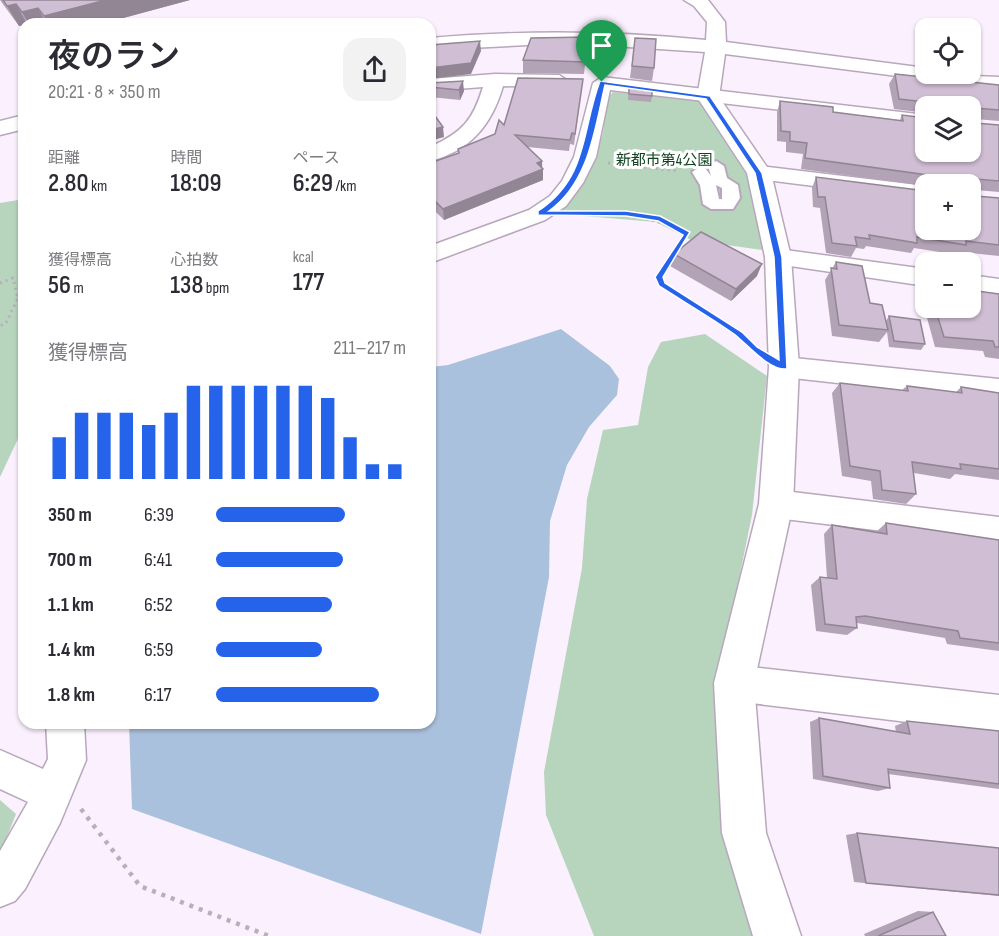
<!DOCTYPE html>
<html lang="ja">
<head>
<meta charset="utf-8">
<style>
  :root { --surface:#fff; --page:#f2f2f3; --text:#2b2b33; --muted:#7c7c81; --accent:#2563eb }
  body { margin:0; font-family:"Sofia Sans Condensed","Noto Sans JP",sans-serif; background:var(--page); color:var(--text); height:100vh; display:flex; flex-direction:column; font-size:22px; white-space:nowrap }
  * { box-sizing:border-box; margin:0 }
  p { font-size:20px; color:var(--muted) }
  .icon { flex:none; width:33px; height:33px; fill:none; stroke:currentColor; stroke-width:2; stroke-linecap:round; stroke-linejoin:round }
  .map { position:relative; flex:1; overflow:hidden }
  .sheet { position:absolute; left:18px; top:18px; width:418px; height:711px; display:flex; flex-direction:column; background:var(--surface); border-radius:18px; box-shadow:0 2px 4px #0004 }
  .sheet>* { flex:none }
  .buttons { position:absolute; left:915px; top:18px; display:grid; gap:12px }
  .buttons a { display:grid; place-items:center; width:66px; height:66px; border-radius:12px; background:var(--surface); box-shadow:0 2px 4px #0004; font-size:30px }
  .pin { position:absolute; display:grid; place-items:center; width:51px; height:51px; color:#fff; margin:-62px -26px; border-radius:50% 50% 50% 0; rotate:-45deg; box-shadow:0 0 6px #0007 }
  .pin .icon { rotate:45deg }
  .round { display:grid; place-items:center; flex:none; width:63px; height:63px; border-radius:18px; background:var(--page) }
  .headline { display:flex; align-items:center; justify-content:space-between; height:102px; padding:0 30px }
  h1 { font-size:33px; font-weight:600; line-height:45px }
  .metrics { display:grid; grid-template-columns:repeat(3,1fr); gap:9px; height:102px; padding:6px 30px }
  .metrics div { display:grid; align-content:center }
  .metrics b { font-size:26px; font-weight:600 }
  .metrics small { font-size:16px; font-weight:400 }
  .metrics p { font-size:16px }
  .chart { height:168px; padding:12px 30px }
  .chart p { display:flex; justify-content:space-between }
  .chart svg { width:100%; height:108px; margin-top:6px; stroke:var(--accent); stroke-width:6 }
  ul { padding:0 30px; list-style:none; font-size:20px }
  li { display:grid; grid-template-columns:96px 72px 1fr; align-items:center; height:45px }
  li i { height:15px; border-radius:8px; background:var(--accent) }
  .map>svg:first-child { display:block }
  .green { fill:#b7d5bc }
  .water { fill:#aac1dd }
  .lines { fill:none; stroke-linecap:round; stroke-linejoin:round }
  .pedestrian-casing { stroke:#b8a7bc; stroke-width:4 }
  .minor-casing { stroke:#b8a7bc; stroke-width:3 }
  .tertiary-casing { stroke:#b8a7bc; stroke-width:3 }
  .path-far1 { stroke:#b9afba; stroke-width:3; stroke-dasharray:2 4; stroke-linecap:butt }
  .path { stroke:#b9afba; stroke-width:4.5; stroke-dasharray:4 6; stroke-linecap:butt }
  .pedestrian { fill:#fff; fill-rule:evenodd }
  .minor { fill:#fff; fill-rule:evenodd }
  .tertiary { fill:#fff; fill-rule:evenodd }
  .wall { fill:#b3a3b6 }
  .shaded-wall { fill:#928594 }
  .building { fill:#d0bed4; stroke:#928594; stroke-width:1.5 }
  .route { fill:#2563eb; stroke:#fff; stroke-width:1.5; fill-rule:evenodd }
  .labels { text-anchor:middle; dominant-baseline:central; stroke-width:6; stroke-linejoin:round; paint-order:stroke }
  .far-park-label { font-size:15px; fill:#11411f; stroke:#fff }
</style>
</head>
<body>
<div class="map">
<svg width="999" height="936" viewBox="0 0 999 936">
  <rect width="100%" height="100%" fill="#fbf0fd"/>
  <g class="green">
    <path d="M613,92L706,100L750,172L770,251L691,240L656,222L572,215L555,216C574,191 592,167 602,136C607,121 601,103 613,92Z"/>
    <polygon points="24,199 24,426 0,477 0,203"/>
    <polygon points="705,334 767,376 752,515 720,672 721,818 760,936 594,936 546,815 544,772 582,568 587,499 603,430 638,425 648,367 661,342"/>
    <polygon points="0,800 16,814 0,854"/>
  </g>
  <polygon class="water" points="561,329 610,366 619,379 617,395 589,427 567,465 550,521 549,577 481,934 132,809 129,723 430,723 431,367 448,365"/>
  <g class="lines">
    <defs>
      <path id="pedestrian" d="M716,161L724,166L727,178L738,185L740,198L733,209H711L703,204L700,185L692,172L700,167L706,169L711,176L708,166ZM716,185L722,188V199H719Z"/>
      <g id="minor">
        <path d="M495,74L559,75L568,81L559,87L503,86C492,124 471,151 430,161V147C463,132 473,120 483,87L430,91V79Z"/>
        <polygon points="602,77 926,115 926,127 610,90 596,157 583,183 566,206 545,220 430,263 430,246 529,210 550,196 562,181 574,157 593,83"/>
        <polygon points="759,166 926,186 926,200 751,178 748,173 751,168"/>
        <polygon points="778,249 926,269 926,286 770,263 766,257 770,251"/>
        <polygon points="970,275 999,279 999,297 970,293"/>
        <polygon points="784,357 999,379 999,401 784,377 774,374 770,367 774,360"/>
        <polygon points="776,490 999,517 999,545 776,518 765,514 760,504 765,494"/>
        <polygon points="734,665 999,695 999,733 734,701 721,696 716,683 721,670"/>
        <polygon points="46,723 84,723 86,760 60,823 25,889 15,901 0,907 0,851 28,802 0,789 0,750 43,769 48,759"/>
      </g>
      <g id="tertiary">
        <path d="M684,0H708L725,22L726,42L926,68V74L999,77V89L725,54L719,97L771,173L791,257L799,367L793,504L754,683L766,833L801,936H753L722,833L714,683L759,504L769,367L765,257L747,173L697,97L705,52L567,43L430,50V38C523,30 614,31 706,40L707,22L694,6Z"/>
        <polygon points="24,115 24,129 0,135 0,121"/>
      </g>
    </defs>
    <use href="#pedestrian" class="pedestrian-casing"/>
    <use href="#minor" class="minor-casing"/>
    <use href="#tertiary" class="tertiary-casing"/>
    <g class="path-far1">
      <polyline points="608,163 678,171"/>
      <path d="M581,212C620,212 652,216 687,234L659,277L661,284L739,334L753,349"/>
      <polyline points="0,283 13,278 18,298 6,323 0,326"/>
    </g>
    <polyline class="path" points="81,809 140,886 269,936"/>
    <use href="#pedestrian" class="pedestrian"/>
    <use href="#minor" class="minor"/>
    <use href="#tertiary" class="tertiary"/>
  </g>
  <g class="wall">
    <polygon points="0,0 190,0 101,24 24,24 24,25 19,26"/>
    <polygon points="588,37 584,74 523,73 523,60"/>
    <polygon points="635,38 654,68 652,81 630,78"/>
    <polygon points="895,74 999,85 999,121 975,119 975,123 999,125 999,192 976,190 976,196 999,198 999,256 961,252 959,255 914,248 911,253 866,246 864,249 856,248 851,257 826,253 820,208 813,207 812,188 816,177 926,230 970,184 926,184 926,186 801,169 803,154 786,152 786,142 777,141 777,112 780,101 833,112 900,120 902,115 926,152 970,106 926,106 926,113 894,109 889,84"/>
    <polygon points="583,79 574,145 570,144 569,151 527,147 542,161 543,180 444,220 430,206 430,163 458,154 458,149 495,134 504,125"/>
    <polygon points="430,83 464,91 460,100 430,97"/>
    <polygon points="629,88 652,96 651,102 628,100"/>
    <polygon points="674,254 757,276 731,301 670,266"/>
    <polygon points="836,262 870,303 886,321 889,316 925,344 921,350 889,347 887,332 879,342 832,336 825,280"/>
    <polygon points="926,290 926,308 970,308 999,294 999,359 985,357 983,351 935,347 921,296"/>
    <polygon points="840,383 902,390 907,386 956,392 961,387 999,393 999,480 955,474 950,479 914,473 916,494 906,504 873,499 871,481 842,476 832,393"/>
    <polygon points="886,523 999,540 999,651 947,644 945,638 857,623 857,628 847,635 816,631 811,585 820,577 827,578 824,534 832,525 876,532"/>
    <polygon points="819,718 896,732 895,726 907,721 999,731 999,789 888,774 890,788 878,791 813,779 810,722"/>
    <polygon points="857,833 999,848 999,896 854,882 846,835"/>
    <polygon points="918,911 933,912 946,936 865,936 864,934"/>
  </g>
  <g class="shaded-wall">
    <polygon points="106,0 190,0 101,24 48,24 44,16"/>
    <polygon points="16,4 27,24 24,24 24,25 19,26 7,6"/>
    <polygon points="38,8 46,24 29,24 22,12"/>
    <polygon points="480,41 481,51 471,74 430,79 430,68"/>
    <polygon points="463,81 464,91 460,100 459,90"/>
    <polygon points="443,127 444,137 430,141 430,130"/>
    <polygon points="542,161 542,170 543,169 543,180 444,220 443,209"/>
    <polygon points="762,264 757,276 731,301 736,289"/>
  </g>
  <g class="building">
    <polygon points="3,0 106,0 44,16 38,8 22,12 16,4 7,6"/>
    <polygon points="588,37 585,62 523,60 531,38"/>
    <polygon points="635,38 656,39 654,68 632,66"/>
    <polygon points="480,41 471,63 430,68 430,45"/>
    <polygon points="895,74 999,85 999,110 975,108 975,123 999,125 999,181 976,179 976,196 999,198 999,245 966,241 966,245 917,237 917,243 869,235 870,239 855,237 857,246 832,243 826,204 825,197 818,197 816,177 926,191 926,230 970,230 970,184 935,184 935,176 805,158 807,143 790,141 790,132 781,131 780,101 833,107 833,112 903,121 902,115 926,118 926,152 970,152 970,106 934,106 934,103 899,99"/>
    <polygon points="518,78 583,79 575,134 572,133 570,140 515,135 542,161 537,163 543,169 443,209 430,196 430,163 459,153 458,149 495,134 499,120 504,125"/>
    <polygon points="463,81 459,90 430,87 430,83"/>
    <polygon points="629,88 652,91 652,96 629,94"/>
    <polygon points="430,109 443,127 430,130"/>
    <polygon points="701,232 762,264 736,289 674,254"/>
    <polygon points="836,262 862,266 870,303 882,305 888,330 839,325 831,268 837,269"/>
    <polygon points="970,290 999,294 999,347 995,347 993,341 944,337 935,308 970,308"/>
    <polygon points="889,316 920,320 925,344 894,341"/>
    <polygon points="840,383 908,391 907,386 962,393 961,387 999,393 999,469 960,464 961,469 912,462 916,494 882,490 880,471 850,466"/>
    <polygon points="886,523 999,540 999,643 960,638 958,631 865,616 856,617 857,628 825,624 820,577 837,579 832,525 887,534"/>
    <polygon points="819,718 910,734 907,721 999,731 999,784 888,769 890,788 823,776"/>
    <polygon points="857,833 999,848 999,895 866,883"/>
    <polygon points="933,912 946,936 878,936"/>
  </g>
  <path class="route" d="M600,81L710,96L762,173L782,257L787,369C769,371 747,344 734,334C710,317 684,302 659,286L655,277L683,235L658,221L626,216L538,215V211C589,177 581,131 600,81ZM605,85L706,99L755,173L774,257L779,360L757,347L742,332L665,283L663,277L690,232L660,216L626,211H549C589,183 595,128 605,85Z"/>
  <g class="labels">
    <g class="far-park-label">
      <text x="664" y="160">新都市第4公園</text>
    </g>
  </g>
</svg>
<div class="buttons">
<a><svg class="icon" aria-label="locate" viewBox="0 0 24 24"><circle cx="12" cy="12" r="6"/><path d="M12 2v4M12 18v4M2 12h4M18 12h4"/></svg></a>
<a><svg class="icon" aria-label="layers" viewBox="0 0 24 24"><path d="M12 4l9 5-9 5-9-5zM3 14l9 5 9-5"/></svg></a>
<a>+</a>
<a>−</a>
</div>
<div class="pin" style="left:602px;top:82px;background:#1e9e55"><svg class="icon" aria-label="arrive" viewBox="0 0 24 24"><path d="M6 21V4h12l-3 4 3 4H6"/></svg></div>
<section class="sheet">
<div class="headline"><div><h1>夜のラン</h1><p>20:21 · 8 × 350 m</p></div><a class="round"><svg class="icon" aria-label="share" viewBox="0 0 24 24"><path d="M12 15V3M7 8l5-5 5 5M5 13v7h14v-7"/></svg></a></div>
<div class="metrics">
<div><p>距離</p><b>2.80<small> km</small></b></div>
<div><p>時間</p><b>18:09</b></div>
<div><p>ペース</p><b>6:29<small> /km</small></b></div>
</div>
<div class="metrics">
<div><p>獲得標高</p><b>56<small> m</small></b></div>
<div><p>心拍数</p><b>138<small> bpm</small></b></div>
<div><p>kcal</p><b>177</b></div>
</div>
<div class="chart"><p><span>獲得標高</span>211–217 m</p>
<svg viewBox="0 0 160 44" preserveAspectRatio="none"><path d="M5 44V27M15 44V17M25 44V17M35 44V17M45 44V22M55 44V17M65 44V6M75 44V6M85 44V6M95 44V6M105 44V6M115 44V6M125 44V11M135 44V27M145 44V38M155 44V38"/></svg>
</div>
<ul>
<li><b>350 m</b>6:39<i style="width:68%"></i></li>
<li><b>700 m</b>6:41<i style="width:67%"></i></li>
<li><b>1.1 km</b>6:52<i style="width:61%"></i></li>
<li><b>1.4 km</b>6:59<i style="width:56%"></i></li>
<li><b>1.8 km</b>6:17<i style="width:86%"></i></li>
</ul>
</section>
</div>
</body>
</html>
